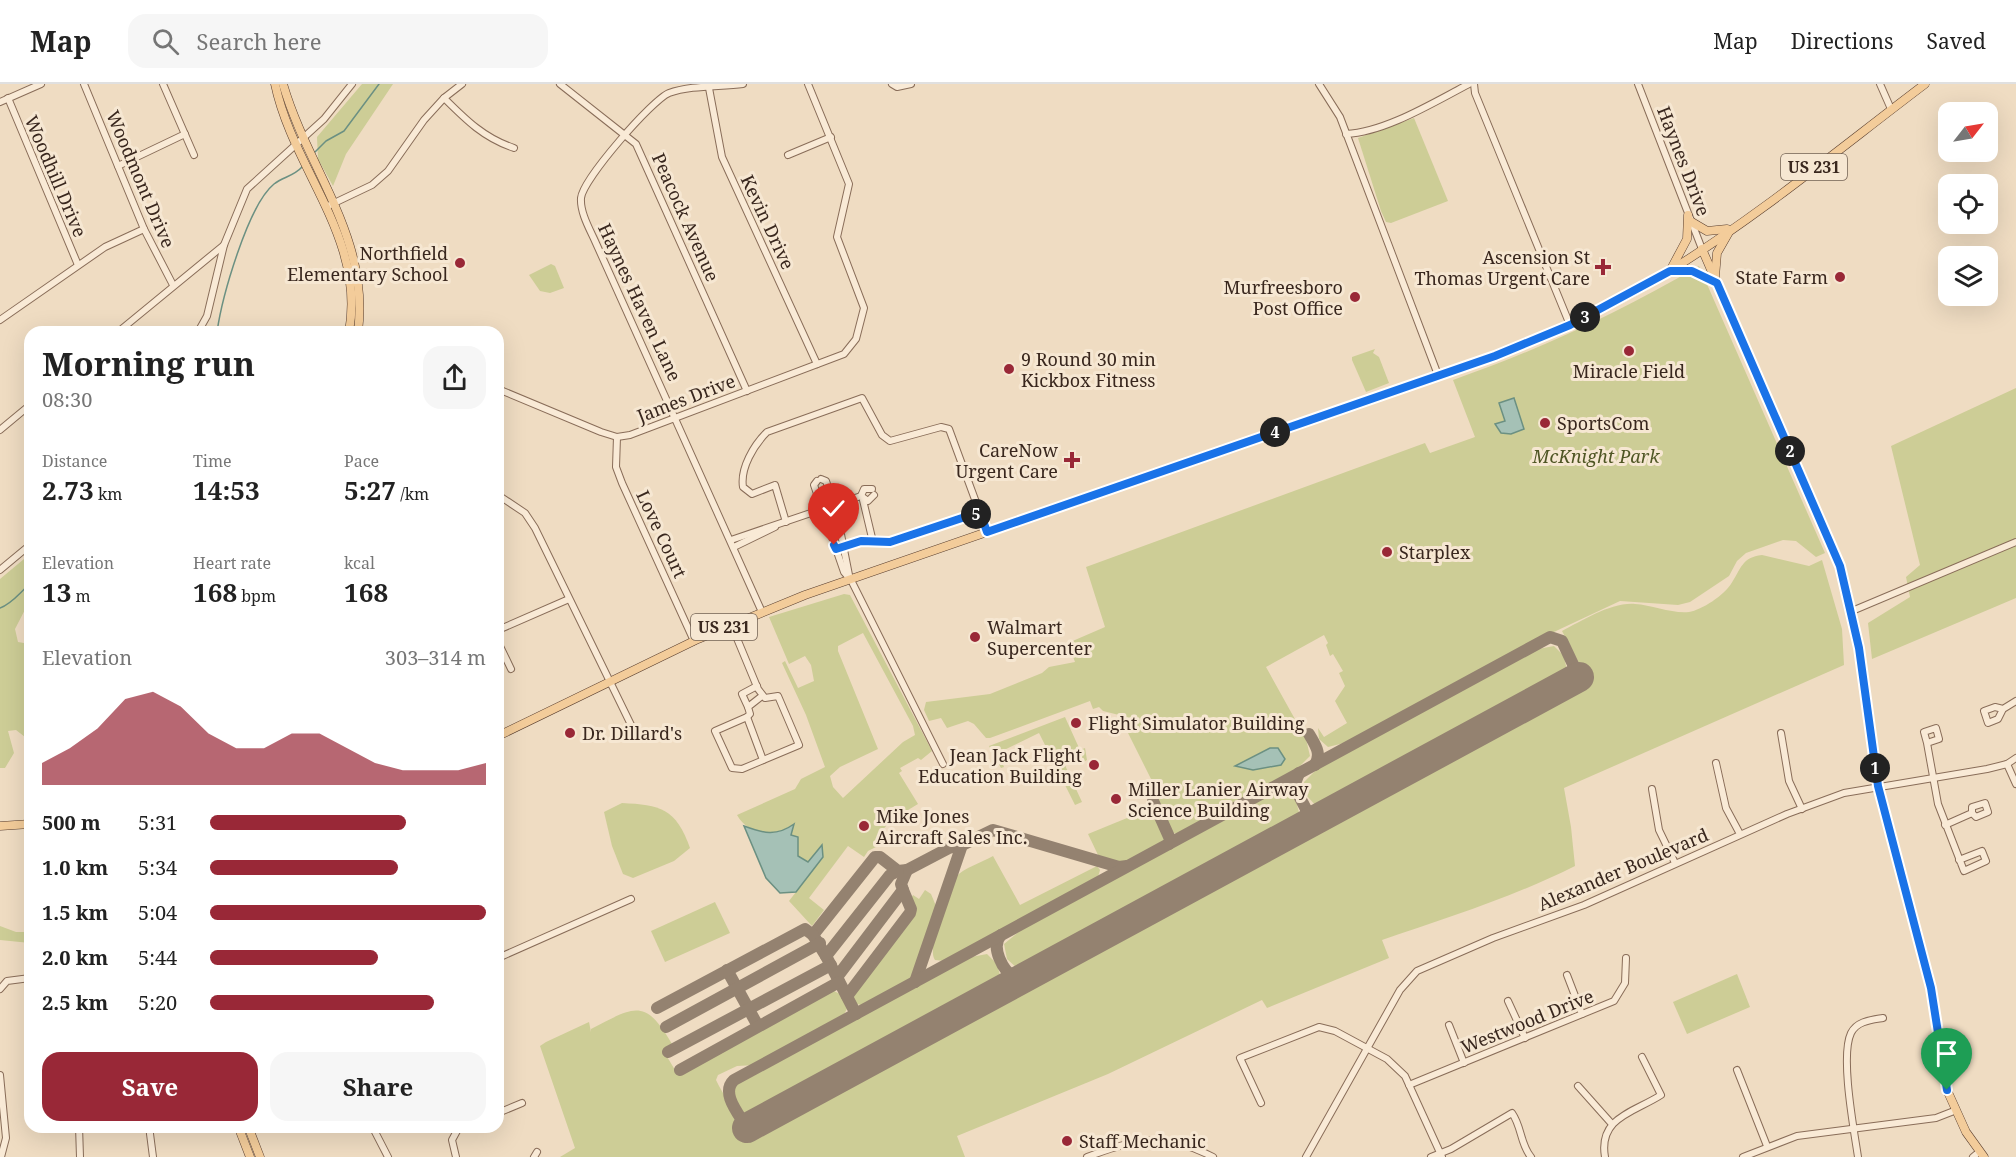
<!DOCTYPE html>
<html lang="en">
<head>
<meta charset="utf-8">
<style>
  :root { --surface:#fff; --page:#f6f6f6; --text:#222; --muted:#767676; --line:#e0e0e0; --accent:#992837 }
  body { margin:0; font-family:"Noto Serif",serif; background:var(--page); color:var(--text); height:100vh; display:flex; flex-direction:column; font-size:22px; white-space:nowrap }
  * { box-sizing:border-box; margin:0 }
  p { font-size:20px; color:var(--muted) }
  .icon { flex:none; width:33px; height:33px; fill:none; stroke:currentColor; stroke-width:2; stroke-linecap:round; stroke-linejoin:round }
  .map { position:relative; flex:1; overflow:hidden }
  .sheet { position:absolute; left:24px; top:242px; width:480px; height:807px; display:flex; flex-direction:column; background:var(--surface); border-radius:18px; box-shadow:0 6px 24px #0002 }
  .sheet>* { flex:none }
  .needle { width:39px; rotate:59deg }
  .fabs { position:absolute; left:1938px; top:18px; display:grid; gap:12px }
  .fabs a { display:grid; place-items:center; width:60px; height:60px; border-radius:12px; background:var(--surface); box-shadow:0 6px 24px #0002; font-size:30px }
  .pin { position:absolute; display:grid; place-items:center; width:51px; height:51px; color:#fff; margin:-62px -26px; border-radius:50% 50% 50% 0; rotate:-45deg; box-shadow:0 0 6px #0007 }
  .pin .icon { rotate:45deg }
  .km { position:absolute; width:30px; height:30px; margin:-15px; border-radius:50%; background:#222; color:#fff; font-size:16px; line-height:30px; text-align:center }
  .round { display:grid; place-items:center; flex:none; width:63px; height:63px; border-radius:18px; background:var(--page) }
  .overview { display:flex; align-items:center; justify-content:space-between; height:102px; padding:0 18px }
  h1 { font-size:33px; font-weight:700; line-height:45px }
  .figures { display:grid; grid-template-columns:repeat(3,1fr); gap:9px; height:102px; padding:6px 18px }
  .figures div { display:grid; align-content:center }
  .figures b { font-size:26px; font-weight:700 }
  .figures small { font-size:16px; font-weight:400 }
  .figures p { font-size:16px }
  .chart { height:168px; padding:12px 18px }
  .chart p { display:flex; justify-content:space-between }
  .chart svg { width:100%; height:108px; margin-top:6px; fill:var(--accent); opacity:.7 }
  .cta { display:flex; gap:12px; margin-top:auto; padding:12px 18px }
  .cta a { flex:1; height:69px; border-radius:18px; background:var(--accent); color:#fff; font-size:24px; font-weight:700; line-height:69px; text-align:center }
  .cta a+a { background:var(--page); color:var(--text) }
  ul { padding:0 18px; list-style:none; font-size:20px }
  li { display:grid; grid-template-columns:96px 72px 1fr; align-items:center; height:45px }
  li i { height:15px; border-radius:8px; background:var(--accent) }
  header { display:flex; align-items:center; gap:36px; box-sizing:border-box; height:84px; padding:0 30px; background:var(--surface); border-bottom:2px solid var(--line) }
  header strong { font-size:28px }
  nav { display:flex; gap:33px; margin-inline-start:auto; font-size:21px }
  .search { width:420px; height:54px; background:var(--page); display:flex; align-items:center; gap:15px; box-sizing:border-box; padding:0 21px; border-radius:18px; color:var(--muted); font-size:22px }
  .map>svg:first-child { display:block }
  .green { fill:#cdcd96; fill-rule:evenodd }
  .water { fill:#a5c1b6; stroke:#6b9082; stroke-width:1.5 }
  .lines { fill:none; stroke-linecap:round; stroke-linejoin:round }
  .stream { stroke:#6b9082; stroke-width:1.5 }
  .taxiway { stroke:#948270; stroke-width:12 }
  .runway { stroke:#948270; stroke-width:30 }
  .minor-casing { stroke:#896d59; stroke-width:8 }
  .major-casing { stroke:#573c2d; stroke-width:9 }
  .minor { stroke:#f9ead6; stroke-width:6 }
  .major { stroke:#f3cc9a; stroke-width:8 }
  .route-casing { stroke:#fff; stroke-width:12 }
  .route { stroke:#1a73e8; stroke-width:8 }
  .poi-dot { fill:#992837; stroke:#f6e7d2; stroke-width:2 }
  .labels { text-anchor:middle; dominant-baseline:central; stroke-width:6; stroke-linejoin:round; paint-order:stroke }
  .shield { fill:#f6e7d2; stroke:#726154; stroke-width:1.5 }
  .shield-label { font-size:16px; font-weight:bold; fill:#39271e }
  .street-label { font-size:18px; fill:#39271e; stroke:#f6e7d2 }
  .poi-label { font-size:18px; fill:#39271e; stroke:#f6e7d2; text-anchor:start }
  .park-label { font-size:18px; font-style:italic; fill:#4f5624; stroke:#f6e7d2 }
</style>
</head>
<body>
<header>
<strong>Map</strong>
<div class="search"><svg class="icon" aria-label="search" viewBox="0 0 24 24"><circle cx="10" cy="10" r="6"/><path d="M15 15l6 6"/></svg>Search here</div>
<nav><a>Map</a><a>Directions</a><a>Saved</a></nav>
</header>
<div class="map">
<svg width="2016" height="1073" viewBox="0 0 2016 1073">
  <rect width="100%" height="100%" fill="#efdcc2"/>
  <g class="green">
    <polygon points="362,0 393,0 346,70 333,102 318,75 317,53"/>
    <polygon points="1414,34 1448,117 1391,139 1386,138 1381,127 1358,54"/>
    <polygon points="551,180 555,182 564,204 550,209 540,207 529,191"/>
    <path d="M1699,182L1825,469L1816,473L1796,457L1783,456L1746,469L1737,477L1729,492L1690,518L1678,521L1620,517L1524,562L1348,658L1328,663L1319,655L1318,644L1324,653L1347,639L1335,617L1345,602L1339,589L1343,587L1333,570L1330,572L1326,561L1328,559L1324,551L1266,583L1306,655L1310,672L1294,688L1179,750L1172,749L1156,713L1157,707L1119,631L1103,627L1099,623L1093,625L1090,617L990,654H986L974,640L968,637L947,644L941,634L929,637L924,626L926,618L990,610L1042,589L1049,583L1075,578L1068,559L1105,543L1086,483L1425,359L1430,369L1475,353L1453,296C1543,264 1616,230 1699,182Z"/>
    <polygon points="1375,265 1373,269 1379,273 1389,299 1366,308 1352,276 1352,273"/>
    <polygon points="2016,304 2016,514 1872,575 1868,539 1910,513 1906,493 1920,481 1891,362"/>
    <polygon points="30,470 30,516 15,545 18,558 30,560 30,653 25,653 16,646 8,647 14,669 5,684 0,684 0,495"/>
    <path d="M1762,471L1809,482L1822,476L1842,545L1844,581L1564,704L1571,743L1575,782C1513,813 1447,834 1382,856L1389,874L1267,924L1262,916L1108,990L957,1052L965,1073H560L575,1064L540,962L546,958L589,938L591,948V945C634,923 645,913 672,960L663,966L678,991L832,906L842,911L848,923L842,934L755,981L737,982L718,991L716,996L719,1002L749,1055L1589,598L1562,547C1582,537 1611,518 1635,520C1652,521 1673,530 1689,528C1702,526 1724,511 1731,500C1741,485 1742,473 1762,471Z"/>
    <path d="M844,510L850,511L932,667L921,676L918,674L900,684L902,687L899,689L918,720C904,729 875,742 880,761L868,767L864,773L848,762L809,814L824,826L812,842L789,817L823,773L821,762L808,778L798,772V754L791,752L793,741C774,753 749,752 737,731L795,705L801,695L825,683L806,631L782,579L785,577L798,604L814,597L811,581L805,572L789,580L769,533ZM863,549L913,642L915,651L903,658L843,714L833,703L830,692L840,683L878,665L838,567V562Z"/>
    <polygon points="1554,562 1564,572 1567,587 1317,723 1307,712 1304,698 1319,683 1533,566"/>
    <polygon points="1065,633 1080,666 1085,664 1087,676 1080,680 1076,674 1064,679 1082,718 1075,721 1039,649 998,669 1004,683 1001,684 989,662"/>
    <polygon points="1285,708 1296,717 1300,732 1018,885 1007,875 1004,860 1027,841 1232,732 1223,735 1265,711"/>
    <path d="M622,719C660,721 676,724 690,764L674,777L633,794L623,790L612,762L604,728Z"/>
    <polygon points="1149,725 1153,726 1165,754 1164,757 1124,779 1099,773 1088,750"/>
    <path d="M993,772L1020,821L1097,782L1100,786L1098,793L1093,797L945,877L935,876C926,865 947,804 956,793C963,784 983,778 993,772Z"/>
    <polygon points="925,806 931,810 936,822 915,890 908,898 864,922 854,919 854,908 915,830 910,816 913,811 919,815"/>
    <polygon points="715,818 730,849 665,878 651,847"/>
    <polygon points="0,842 16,848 28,848 30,859 0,856"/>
    <polygon points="987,870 997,880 1001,895 751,1031 742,1028 733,1013 735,1000 966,874"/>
    <polygon points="1737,890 1750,923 1687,950 1673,918"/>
  </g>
  <g class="water">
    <polygon points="1514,314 1524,345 1511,350 1501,349 1495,340 1505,337 1499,319"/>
    <polygon points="1270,664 1278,664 1285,675 1281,681 1253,686 1235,682"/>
    <path d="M794,740L791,751L798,753V772L808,778L822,761L823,773L796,808L780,809L766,794L744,742C763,749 776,753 794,740Z"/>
  </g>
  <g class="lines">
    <g class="stream">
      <polyline points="315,68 326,57 344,47 379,0"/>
      <path d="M217,248C222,213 248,121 274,100C283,93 294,92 302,83"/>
      <path d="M0,524C13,519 20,508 30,500"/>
    </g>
    <g class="taxiway">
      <path d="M1309,650C1315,661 1322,669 1315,681"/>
      <polyline points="1299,689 1294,702 1309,731 1302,742"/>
      <polyline points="1153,717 1170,755 1169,760"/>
      <polyline points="1308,727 1317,732 1324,730"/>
      <polyline points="907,786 949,764 962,761"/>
      <path d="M1001,851C990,863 1003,887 1015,894L1027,891"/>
      <polyline points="826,872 813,851 875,773 880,773 898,787 907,786 901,800 903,806 837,893"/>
      <polyline points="727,886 758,942"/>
      <polyline points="915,898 962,761 993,746 1119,783 1127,782"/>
      <polyline points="847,912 910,829 911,825 903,806"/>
      <polyline points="657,924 805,845 813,851"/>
      <polyline points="856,930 826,872 890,791 898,787"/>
      <polyline points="666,943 820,859"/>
      <polyline points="668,968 831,881"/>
      <polyline points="680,986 839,898"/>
      <path d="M747,1044C739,1030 720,1009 734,996L1550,553L1562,557L1579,593"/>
    </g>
    <polyline class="runway" points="747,1044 1579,593"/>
    <defs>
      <g id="minor">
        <polyline points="84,0 144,145 173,201"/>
        <polyline points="163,0 194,71"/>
        <polyline points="560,0 636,60 747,307"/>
        <path d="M743,0C720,3 691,1 669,9C652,16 583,95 581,114C580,128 589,144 595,157L762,528"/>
        <polyline points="892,0 897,3 911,0"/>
        <polyline points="1319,0 1340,33 1438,291"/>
        <polyline points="1474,0 1475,9 1570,241"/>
        <polyline points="1638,0 1702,165"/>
        <polyline points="1880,0 1891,25"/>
        <polyline points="709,4 722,73 817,280"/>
        <polyline points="8,14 78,181"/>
        <path d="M444,14C466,36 484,54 514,64"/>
        <polyline points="0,18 41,0"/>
        <path d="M1346,50C1386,48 1434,18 1469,0"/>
        <polyline points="788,71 831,53"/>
        <polyline points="118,82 185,50"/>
        <polyline points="330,121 372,101 388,87 424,36 444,14 462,0"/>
        <polyline points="0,236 105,163 144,145"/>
        <polyline points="118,248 224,161"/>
        <polyline points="198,248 207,232 224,161 247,105 324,35 352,0"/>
        <polyline points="498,305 601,348 617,353 630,351 844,270 856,255 864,224 837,153 849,100 808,0"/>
        <polyline points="0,346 30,321"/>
        <polyline points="617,353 616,383 622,399 694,557"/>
        <polyline points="821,395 826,397 837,430 850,496"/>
        <polyline points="817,397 814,401 844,488 851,496 943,680"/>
        <polyline points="872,405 864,405 861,412 868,417 874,411"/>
        <polyline points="498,411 525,429 535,444 635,649"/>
        <polyline points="863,416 873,458"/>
        <path d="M786,438L775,401L752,410L743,403C740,384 754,361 767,348L862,314L882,351L890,357L941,343L949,345L987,448"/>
        <polyline points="731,456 861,412"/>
        <polyline points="734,463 775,443"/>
        <polyline points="836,465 861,457 890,458 980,428"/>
        <polyline points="0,486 30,461"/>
        <polyline points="1852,527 2016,458"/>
        <polyline points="731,540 758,605 765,614 778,612 799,661 742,685 732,684 715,647 747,633 750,630 748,623 762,612"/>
        <polyline points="498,546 569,515"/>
        <polyline points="498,558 511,585"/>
        <polyline points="748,623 742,610 757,602"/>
        <polyline points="2003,625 1995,623 1984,627 1988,639 1998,635 2003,625 2016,617"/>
        <polyline points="747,633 763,676"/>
        <polyline points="1781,649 1789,697 1802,725"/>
        <polyline points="1927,659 1924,648 1936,644 1939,655 1927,659 1938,720 1964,787 1986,777 1982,767 1959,776"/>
        <polyline points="1716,679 1726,724 1740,750"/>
        <polyline points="2007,680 2016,700"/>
        <polyline points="1652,705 1659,746 1675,779"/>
        <polyline points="1945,741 1972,729 1976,733 1988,728 1985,719 1972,723 1972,729"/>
        <polyline points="498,874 631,815"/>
        <polyline points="1567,891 1582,930"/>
        <polyline points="0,905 7,897 30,894"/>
        <polyline points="1508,917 1525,954"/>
        <polyline points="1449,941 1464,979"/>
        <polyline points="1737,986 1767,1062"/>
        <polyline points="0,991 6,1054 1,1073"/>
        <polyline points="1409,1001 1614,917 1625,899 1626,874"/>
        <polyline points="1578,1002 1611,1039"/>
        <polyline points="1261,1019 1240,974 1319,943 1335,947 1387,975 1405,992 1442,1073"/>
        <polyline points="498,1029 522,1019"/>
        <polyline points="79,1042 80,1073"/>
        <polyline points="149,1042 153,1073"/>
        <polyline points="372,1042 388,1073"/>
        <polyline points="456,1073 452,1056 458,1045 465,1042"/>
        <polyline points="534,1073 537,1068"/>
        <path d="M1087,1073C1136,1055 1164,1047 1213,1073"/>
        <polyline points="1306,1073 1400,906 1417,887 1493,854 1584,821 1787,730 1844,709 1987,685 2007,680 2016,674"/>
        <path d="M1431,1073L1451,1065L1512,1029C1522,1043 1520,1060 1531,1073"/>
        <path d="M1605,1073C1598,1033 1635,1028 1661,1011L1642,973"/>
        <polyline points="1743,1073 1797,1052 1936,1034 1954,1027"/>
        <path d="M1858,1073C1854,1046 1840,972 1851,949C1857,937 1871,936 1883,934"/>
        <polyline points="1973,1073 1979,1068"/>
      </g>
      <g id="major">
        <path d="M275,0C293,86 366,154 349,248"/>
        <path d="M283,0C308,86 370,153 358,248"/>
        <polyline points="1690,137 1707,147 1727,145"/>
        <polyline points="1702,165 1840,482 1859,564 1878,702 1931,904 1947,1006 1966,1048 1984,1073"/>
        <polyline points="1671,185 1687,155 1688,131"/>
        <polyline points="1671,187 1692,187 1716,199"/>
        <polyline points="1715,193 1717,169 1729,148"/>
        <path d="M498,652L698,555L805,511L1495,272C1553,249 1610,223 1663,191C1755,135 1839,65 1925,0"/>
        <polyline points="0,742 30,740"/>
        <polyline points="238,1042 250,1073"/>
        <polyline points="248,1042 260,1073"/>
      </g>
    </defs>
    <use href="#minor" class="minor-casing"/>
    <use href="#major" class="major-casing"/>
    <use href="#minor" class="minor"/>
    <use href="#major" class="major"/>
  </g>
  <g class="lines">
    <defs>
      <polyline id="route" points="834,461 836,465 861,457 890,458 980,428 987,448 1495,272 1570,241 1670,187 1692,187 1717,199 1840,482 1859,564 1878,702 1931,904 1947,1006"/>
    </defs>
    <use href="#route" class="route-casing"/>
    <use href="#route" class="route"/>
  </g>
  <g class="poi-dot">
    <circle cx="460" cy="179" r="6"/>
    <path d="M1600 174h6v6h6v6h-6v6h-6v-6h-6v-6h6z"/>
    <circle cx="1840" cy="193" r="6"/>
    <circle cx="1355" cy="213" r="6"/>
    <circle cx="1629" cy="267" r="6"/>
    <circle cx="1009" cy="285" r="6"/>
    <circle cx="1545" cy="339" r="6"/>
    <path d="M1069 367h6v6h6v6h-6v6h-6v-6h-6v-6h6z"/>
    <circle cx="1387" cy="468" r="6"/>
    <circle cx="975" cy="553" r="6"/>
    <circle cx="1076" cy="639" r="6"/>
    <circle cx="570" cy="649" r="6"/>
    <circle cx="1094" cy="681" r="6"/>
    <circle cx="1116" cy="715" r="6"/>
    <circle cx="864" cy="742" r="6"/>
    <circle cx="1067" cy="1057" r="6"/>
  </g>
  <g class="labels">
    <g class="shield">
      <rect x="1781" y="70" width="66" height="26" rx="4.5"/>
      <rect x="691" y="530" width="66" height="26" rx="4.5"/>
    </g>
    <g class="shield-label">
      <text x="1814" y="83">US 231</text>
      <text x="724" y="543">US 231</text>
    </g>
    <g class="street-label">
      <text transform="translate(1684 77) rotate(69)">Haynes Drive</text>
      <text transform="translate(56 92) rotate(67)">Woodhill Drive</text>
      <text transform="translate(141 95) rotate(67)">Woodmont Drive</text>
      <text transform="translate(686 133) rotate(66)">Peacock Avenue</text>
      <text transform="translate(768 138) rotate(65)">Kevin Drive</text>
      <text transform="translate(640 218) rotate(65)">Haynes Haven Lane</text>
      <text transform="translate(686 314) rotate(-21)">James Drive</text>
      <text transform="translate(662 450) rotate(65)">Love Court</text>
      <text transform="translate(1623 785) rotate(-23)">Alexander Boulevard</text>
      <text transform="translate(1527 937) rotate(-22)">Westwood Drive</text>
    </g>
    <g class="poi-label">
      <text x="448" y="169" text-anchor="end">Northfield<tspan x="448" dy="21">Elementary School</tspan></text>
      <text x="1590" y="173" text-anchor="end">Ascension St<tspan x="1590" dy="21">Thomas Urgent Care</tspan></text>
      <text x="1828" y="193" text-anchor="end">State Farm</text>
      <text x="1343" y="203" text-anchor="end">Murfreesboro<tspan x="1343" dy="21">Post Office</tspan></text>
      <text x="1021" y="275">9 Round 30 min<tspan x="1021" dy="21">Kickbox Fitness</tspan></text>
      <text x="1629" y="287" text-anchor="middle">Miracle Field</text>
      <text x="1557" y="339">SportsCom</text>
      <text x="1058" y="366" text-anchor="end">CareNow<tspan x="1058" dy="21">Urgent Care</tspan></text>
      <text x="1399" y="468">Starplex</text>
      <text x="987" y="543">Walmart<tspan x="987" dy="21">Supercenter</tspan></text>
      <text x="1088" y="639">Flight Simulator Building</text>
      <text x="582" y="649">Dr. Dillard's</text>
      <text x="1082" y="671" text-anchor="end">Jean Jack Flight<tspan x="1082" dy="21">Education Building</tspan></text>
      <text x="1128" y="705">Miller Lanier Airway<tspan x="1128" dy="21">Science Building</tspan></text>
      <text x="876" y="732">Mike Jones<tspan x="876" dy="21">Aircraft Sales Inc.</tspan></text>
      <text x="1079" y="1057">Staff Mechanic</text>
    </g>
    <g class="park-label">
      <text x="1596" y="372">McKnight Park</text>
    </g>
  </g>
</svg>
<div class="fabs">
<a><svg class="needle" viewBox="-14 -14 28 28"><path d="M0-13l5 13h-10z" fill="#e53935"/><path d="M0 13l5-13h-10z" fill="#767676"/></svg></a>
<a><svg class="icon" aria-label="locate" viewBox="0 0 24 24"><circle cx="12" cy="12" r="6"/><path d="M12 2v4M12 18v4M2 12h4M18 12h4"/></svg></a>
<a><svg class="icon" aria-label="layers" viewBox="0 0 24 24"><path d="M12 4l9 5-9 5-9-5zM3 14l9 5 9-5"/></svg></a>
</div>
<div class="pin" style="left:1947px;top:1006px;background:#1e9e55"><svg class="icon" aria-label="arrive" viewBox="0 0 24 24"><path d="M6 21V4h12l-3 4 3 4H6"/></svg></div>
<div class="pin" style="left:834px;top:461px;background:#d93025"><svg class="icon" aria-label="check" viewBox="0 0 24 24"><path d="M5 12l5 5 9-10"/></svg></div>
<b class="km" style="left:1875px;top:684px">1</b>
<b class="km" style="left:1790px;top:367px">2</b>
<b class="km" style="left:1585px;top:233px">3</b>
<b class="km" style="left:1275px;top:348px">4</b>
<b class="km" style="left:976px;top:430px">5</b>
<section class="sheet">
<div class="overview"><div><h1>Morning run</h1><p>08:30</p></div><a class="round"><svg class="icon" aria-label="share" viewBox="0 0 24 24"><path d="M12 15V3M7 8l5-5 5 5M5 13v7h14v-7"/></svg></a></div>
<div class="figures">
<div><p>Distance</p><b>2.73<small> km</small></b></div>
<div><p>Time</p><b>14:53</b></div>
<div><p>Pace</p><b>5:27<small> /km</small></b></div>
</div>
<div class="figures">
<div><p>Elevation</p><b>13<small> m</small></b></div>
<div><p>Heart rate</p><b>168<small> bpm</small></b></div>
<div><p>kcal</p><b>168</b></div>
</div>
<div class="chart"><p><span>Elevation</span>303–314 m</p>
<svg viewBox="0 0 160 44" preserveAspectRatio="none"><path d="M0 44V35L10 29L20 21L30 9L40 6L50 12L60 23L70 29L80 29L90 23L100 23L110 29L120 35L130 38L140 38L150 38L160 35V44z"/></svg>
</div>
<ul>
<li><b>500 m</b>5:31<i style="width:71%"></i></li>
<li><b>1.0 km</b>5:34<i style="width:68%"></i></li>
<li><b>1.5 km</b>5:04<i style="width:100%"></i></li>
<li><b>2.0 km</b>5:44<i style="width:61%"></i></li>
<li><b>2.5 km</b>5:20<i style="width:81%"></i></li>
</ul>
<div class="cta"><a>Save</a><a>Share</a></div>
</section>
</div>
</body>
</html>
